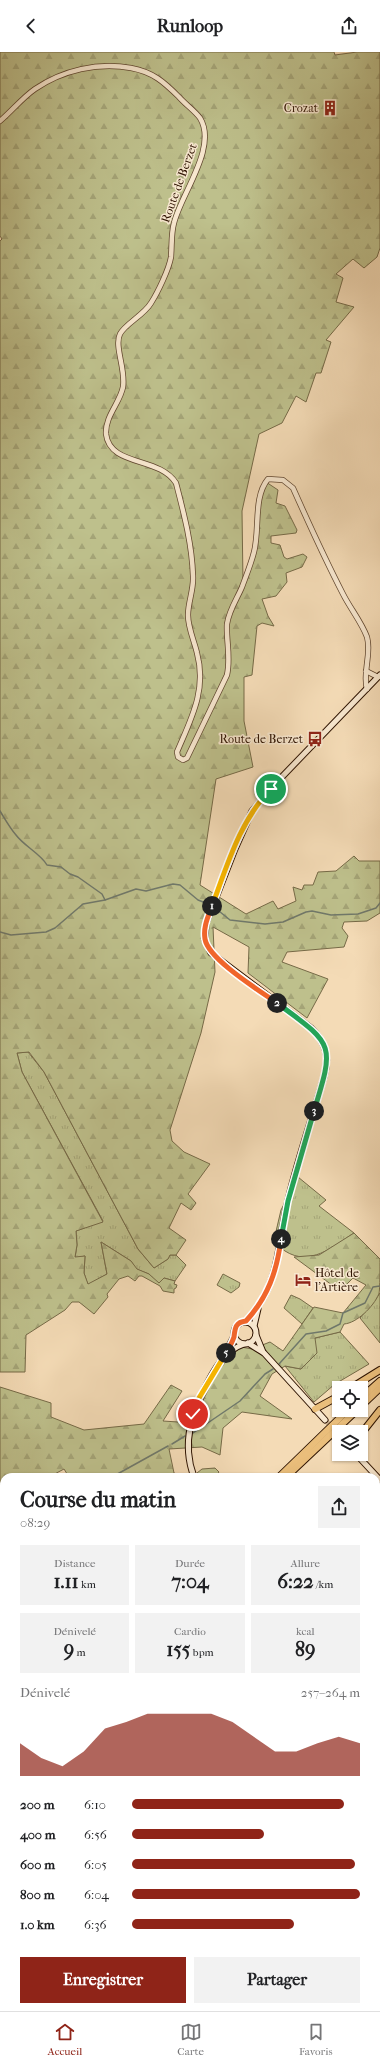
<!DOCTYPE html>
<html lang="fr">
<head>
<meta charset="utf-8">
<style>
  :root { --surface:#fff; --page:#f2f2f2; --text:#202124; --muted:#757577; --line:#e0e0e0; --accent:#8f2418 }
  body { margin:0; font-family:"IM FELL French Canon",serif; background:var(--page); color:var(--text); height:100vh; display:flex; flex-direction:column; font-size:15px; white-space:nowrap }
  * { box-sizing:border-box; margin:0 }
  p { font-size:13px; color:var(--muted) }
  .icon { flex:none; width:22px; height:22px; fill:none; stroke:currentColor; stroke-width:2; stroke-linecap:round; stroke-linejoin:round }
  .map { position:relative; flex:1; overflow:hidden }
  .side { position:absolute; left:0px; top:1421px; width:380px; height:538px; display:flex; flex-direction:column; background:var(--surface); border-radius:12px 12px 0 0; box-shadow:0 1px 3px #0004 }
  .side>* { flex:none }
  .tools { position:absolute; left:332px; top:1329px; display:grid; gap:8px }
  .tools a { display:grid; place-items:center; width:36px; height:36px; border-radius:0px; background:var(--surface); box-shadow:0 1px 3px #0004; font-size:20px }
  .pin { position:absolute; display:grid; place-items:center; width:34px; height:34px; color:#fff; margin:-17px; border:2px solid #fff; border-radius:50%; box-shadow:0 1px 4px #0007 }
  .km { position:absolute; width:20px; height:20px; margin:-10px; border-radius:50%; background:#222; color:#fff; font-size:11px; line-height:20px; text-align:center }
  .round { display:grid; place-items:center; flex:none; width:42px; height:42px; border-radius:0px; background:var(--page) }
  .summary { display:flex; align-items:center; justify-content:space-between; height:68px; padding:0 20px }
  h1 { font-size:22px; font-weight:800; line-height:30px }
  .figures { display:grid; grid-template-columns:repeat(3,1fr); gap:6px; height:68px; padding:4px 20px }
  .figures div { display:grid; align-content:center; border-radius:0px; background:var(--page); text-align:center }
  .figures b { font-size:20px; font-weight:800 }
  .figures small { font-size:11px; font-weight:400 }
  .figures p { font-size:11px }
  .chart { height:112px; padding:8px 20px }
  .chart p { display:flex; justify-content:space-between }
  .chart svg { width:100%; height:72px; margin-top:4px; fill:var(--accent); opacity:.7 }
  .button { display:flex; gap:8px; margin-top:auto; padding:8px 20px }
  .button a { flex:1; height:46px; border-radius:0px; background:var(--accent); color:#fff; font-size:16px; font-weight:800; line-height:46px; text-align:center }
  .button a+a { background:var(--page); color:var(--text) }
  ul { padding:0 20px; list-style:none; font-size:13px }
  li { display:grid; grid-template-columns:64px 48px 1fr; align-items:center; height:30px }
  li i { height:10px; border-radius:5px; background:var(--accent) }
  header { display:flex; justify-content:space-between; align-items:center; height:52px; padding:0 20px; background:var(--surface); font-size:18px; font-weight:800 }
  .tab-bar { display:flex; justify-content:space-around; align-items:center; height:56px; border-top:1px solid var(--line); background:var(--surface); font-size:11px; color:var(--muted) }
  .tab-bar a { display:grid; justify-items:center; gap:2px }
  .tab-bar .active { color:var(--accent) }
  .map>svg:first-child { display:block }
  .grass { fill:url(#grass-tufts); stroke:#766a47 }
  .forest { fill:url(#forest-firs); stroke:#766a47 }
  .park { fill:url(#park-crowns); stroke:#766a47 }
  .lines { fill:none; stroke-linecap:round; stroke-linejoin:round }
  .stream { stroke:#70786a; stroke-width:1.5 }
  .secondary-tunnel { stroke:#cdb392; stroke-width:5; stroke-dasharray:5 2.5; stroke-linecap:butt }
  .tertiary-casing { stroke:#60462f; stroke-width:6 }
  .secondary-casing { stroke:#2f1402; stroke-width:7 }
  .primary-casing { stroke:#2f1402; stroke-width:8 }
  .trunk-casing { stroke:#2f1402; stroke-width:8 }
  .tertiary { stroke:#f8e8d0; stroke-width:4.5 }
  .secondary { stroke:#f8e8d0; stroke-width:5 }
  .primary { stroke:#eabe7b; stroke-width:5.5 }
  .trunk { stroke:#eabe7b; stroke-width:6 }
  .split-1-casing { stroke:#fff; stroke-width:8 }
  .split-2-casing { stroke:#fff; stroke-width:8 }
  .split-3-casing { stroke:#fff; stroke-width:8 }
  .split-4-casing { stroke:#fff; stroke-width:8 }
  .split-5-casing { stroke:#fff; stroke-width:8 }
  .split-6-casing { stroke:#fff; stroke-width:8 }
  .split-1 { stroke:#f5b400; stroke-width:5 }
  .split-2 { stroke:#f0652b; stroke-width:5 }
  .split-3 { stroke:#22a559; stroke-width:5 }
  .split-4 { stroke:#22a559; stroke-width:5 }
  .split-5 { stroke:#f0652b; stroke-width:5 }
  .split-6 { stroke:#f5b400; stroke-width:5 }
  .labels { text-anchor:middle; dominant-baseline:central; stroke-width:3; stroke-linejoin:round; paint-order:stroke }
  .poi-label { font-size:12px; fill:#2f1402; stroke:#f8e8d0; text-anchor:end }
  .street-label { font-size:12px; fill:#2f1402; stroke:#f8e8d0 }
</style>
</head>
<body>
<header><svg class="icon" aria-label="back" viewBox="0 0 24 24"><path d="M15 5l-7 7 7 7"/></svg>Runloop<svg class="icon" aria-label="share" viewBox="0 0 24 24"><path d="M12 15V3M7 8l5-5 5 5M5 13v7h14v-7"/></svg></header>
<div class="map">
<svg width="380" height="1959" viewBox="0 0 380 1959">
  <defs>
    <pattern id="grass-tufts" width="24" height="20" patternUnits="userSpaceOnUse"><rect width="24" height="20" fill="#bec08c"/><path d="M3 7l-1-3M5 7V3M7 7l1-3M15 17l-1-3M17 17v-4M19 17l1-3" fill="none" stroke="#a4a477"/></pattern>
    <pattern id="forest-firs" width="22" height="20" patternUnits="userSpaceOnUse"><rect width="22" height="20" fill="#bec08c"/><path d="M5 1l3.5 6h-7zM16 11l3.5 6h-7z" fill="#a4a477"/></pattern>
    <pattern id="park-crowns" width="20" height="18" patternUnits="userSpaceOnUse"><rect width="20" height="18" fill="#bec08c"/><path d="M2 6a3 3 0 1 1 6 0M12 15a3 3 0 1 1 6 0" fill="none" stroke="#a4a477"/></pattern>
  </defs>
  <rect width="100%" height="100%" fill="#f4dbb6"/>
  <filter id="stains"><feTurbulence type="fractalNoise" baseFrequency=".005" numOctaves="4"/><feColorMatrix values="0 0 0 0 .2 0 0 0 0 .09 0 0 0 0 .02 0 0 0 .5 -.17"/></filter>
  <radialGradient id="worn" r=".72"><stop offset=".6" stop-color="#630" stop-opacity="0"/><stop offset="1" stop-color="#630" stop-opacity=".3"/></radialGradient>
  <g class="grass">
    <polygon points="28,1000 44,1020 138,1197 154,1216 168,1207 170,1203 176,1203 186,1213 175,1229 164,1226 159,1232 149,1222 136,1217 131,1209 101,1190 107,1222 88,1233 84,1221 85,1204 75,1206 77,1193 76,1179 103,1169 22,1020 17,1001"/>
    <path d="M298,1125L326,1148L319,1154L354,1181C332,1195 310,1215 285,1199C280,1195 276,1194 274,1188L281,1158Z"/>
    <polygon points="223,1222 240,1231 239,1235 231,1241 217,1233"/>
    <polygon points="380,1241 380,1291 360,1266"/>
    <polygon points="291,1243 300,1247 313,1256 302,1272 284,1256"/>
    <polygon points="340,1280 369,1312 335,1332 314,1350 285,1314 301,1317 315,1286"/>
    <polygon points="129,1955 154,1955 146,1959 133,1959"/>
    <polygon points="186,1955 235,1955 236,1959 178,1959"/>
  </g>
  <g class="forest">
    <polygon points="0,0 334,0 335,3 357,0 380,0 380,196 377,205 364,216 353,207 336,222 343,226 336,250 354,255 326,288 331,290 321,321 316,321 306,350 296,344 282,371 259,382 242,459 243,531 254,499 258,446 266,430 278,438 276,451 285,454 297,478 296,481 271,484 271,491 280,493 284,505 287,507 303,502 307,505 302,515 286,521 287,530 276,544 262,547 268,564 274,574 262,571 257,574 252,623 244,625 244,669 253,715 216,727 200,833 246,862 273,849 278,857 296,849 293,835 302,838 304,833 313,833 318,820 336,819 354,804 359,809 380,809 380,861 367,869 344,870 342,876 348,884 344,895 287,900 282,910 328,927 307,966 248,921 249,895 213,875 215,920 201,981 170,1078 172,1089 184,1100 210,1112 188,1142 196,1151 191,1158 181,1151 169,1176 186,1188 176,1203 170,1203 168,1207 154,1216 138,1197 44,1020 29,1000 17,1001 22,1020 103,1170 76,1179 77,1193 75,1205 85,1204 84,1221 88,1232 107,1222 101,1190 131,1209 137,1217 149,1222 159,1231 164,1226 175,1229 174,1232 177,1233 176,1236 174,1237 174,1241 163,1239 160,1234 142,1224 139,1224 135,1229 128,1224 119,1227 107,1242 108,1245 94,1262 79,1250 72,1250 65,1258 26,1283 25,1320 0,1320 0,189 2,187 0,184"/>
    <path d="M354,1181L380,1207C380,1215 380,1236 379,1242C373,1255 357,1271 344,1272L340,1280L315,1286L317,1301L301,1317L285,1314L272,1322L260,1344L292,1367L242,1360L223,1376L220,1403L202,1395L169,1397L174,1421L184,1425H69L64,1417L49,1425H4V1431L0,1433V1335L51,1351V1365L84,1378L144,1372L171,1333L182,1339L163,1369L178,1370L196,1364C208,1338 217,1314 241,1295L252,1297L270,1290L283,1299L314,1255L343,1261L366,1233L353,1226L340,1239L294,1205L319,1203Z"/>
    <polygon points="215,1416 219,1420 215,1425 192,1425 202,1417"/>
    <polygon points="4,1494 4,1549 0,1550 0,1496"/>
  </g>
  <polygon class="park" points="0,1695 4,1695 4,1729 0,1728"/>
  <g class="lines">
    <g class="stream">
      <path d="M0,759C5,767 10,776 16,783C24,794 41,802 47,813L61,815L70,822L78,825L102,842L105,848"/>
      <polyline points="214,855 230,868 265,872 283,870 306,860 312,859 331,863 358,862 376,856 380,851"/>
      <polyline points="0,880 11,883 46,880 55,876 83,852 105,848 136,837 146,839 173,832 180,833 198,848 211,853"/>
      <polyline points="279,1312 306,1282 326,1279 340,1272 343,1261 365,1251 373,1235 380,1234"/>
      <polyline points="193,1381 240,1349 265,1322 273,1317"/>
      <polyline points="172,1392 185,1384"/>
      <polyline points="112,1425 168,1394"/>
      <polyline points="0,1514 4,1512"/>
    </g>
    <polyline class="secondary-tunnel" points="325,1368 339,1383"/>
    <defs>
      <g id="tertiary">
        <path d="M0,69C12,59 22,46 35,37C63,18 98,10 131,16C153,20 164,30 179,45C185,52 195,59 200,66C218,95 181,142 174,171C171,182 172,193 171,205C169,217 158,240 151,251C144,263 125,272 120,282C114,294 126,318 123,335C120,351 105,364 106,382C110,415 159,404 176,431C184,462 192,492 193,524C194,537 188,550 188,563C188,576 194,588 197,601C207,638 191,667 177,700L178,705L183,708L187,706L227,623C231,605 226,589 227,572C229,558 237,547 242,535C246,524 251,512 254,500C260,477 253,445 268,427L283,428L293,436C309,472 325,507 343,542C350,556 362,571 367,585C372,602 362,621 367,637"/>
        <polyline points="366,619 378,625"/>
        <polyline points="376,1785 380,1783"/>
      </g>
      <g id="secondary">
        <path d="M246,1269C282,1230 276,1196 288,1148C298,1106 312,1066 324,1025C330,1004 326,991 311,976L211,901L205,888L206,871L235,797L252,759L277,730L380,623"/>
        <circle cx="245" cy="1281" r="11"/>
        <polyline points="254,1274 258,1257"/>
        <polyline points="256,1283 263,1300"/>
        <polyline points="248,1291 264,1301 325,1368"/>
        <polyline points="225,1302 234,1284"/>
        <polyline points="356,1402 380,1428"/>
        <path d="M194,1425C181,1391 192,1358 209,1328C217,1313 227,1298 244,1292"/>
      </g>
      <polyline id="primary" points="248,1955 249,1959"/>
      <g id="trunk">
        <polyline points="351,1336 380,1318"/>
        <polyline points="361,1346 380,1329"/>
        <polyline points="361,1354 380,1336"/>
        <polyline points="315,1357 339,1344"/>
        <polyline points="361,1382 380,1358"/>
        <polyline points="279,1425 348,1358"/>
        <polyline points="286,1425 357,1358"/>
      </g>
    </defs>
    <use href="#tertiary" class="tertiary-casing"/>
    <use href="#secondary" class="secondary-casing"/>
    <use href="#primary" class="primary-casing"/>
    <use href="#trunk" class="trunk-casing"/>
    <use href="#tertiary" class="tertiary"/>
    <use href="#secondary" class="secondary"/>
    <use href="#primary" class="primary"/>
    <use href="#trunk" class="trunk"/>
  </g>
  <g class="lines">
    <defs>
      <path id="split-1" d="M212,854C227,814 240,768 271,737"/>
      <path id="split-2" d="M212,854C208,865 203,875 205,887C208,907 260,939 277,951"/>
      <path id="split-3" d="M277,951C334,993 335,991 314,1059"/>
      <polyline id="split-4" points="281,1187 288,1149 314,1059"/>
      <path id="split-5" d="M226,1301C229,1296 232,1291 234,1285C235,1277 235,1270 246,1269C268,1245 277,1219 281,1187"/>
      <polyline id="split-6" points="193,1362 199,1346 226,1301"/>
    </defs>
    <use href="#split-1" class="split-1-casing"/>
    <use href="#split-2" class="split-2-casing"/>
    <use href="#split-3" class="split-3-casing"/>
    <use href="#split-4" class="split-4-casing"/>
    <use href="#split-5" class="split-5-casing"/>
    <use href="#split-6" class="split-6-casing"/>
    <use href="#split-1" class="split-1"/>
    <use href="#split-2" class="split-2"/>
    <use href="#split-3" class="split-3"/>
    <use href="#split-4" class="split-4"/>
    <use href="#split-5" class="split-5"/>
    <use href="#split-6" class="split-6"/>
  </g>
  <defs>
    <symbol id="building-bare" viewBox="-9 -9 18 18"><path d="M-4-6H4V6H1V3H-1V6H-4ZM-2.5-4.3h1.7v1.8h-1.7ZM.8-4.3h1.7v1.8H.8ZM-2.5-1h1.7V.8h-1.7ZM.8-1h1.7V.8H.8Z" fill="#8f2418" stroke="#f8e8d0" stroke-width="2.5" paint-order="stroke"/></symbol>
    <symbol id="bus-bare" viewBox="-9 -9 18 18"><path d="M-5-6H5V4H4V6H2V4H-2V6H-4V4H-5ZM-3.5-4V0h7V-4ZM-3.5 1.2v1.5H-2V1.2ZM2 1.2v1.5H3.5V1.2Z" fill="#8f2418" stroke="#f8e8d0" stroke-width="2.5" paint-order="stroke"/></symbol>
    <symbol id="hotel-bare" viewBox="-9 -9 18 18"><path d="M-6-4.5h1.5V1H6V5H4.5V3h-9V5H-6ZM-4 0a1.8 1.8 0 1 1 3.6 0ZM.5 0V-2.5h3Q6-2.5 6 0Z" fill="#8f2418" stroke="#f8e8d0" stroke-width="2.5" paint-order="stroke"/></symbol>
  </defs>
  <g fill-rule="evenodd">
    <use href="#building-bare" x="319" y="45" width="22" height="22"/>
    <use href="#bus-bare" x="304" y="676" width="22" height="22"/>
    <use href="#hotel-bare" x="292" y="1217" width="22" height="22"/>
  </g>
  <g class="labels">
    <g class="poi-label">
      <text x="318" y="56">Crozat</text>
      <text x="303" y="687">Route de Berzet</text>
      <text x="315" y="1221" text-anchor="start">Hôtel de<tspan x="315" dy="14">l'Artière</tspan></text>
    </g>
    <g class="street-label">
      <text transform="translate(179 131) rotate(-70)">Route de Berzet</text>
    </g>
  </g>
  <rect width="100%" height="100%" filter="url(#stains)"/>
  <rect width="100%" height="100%" fill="url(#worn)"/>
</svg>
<div class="tools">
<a><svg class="icon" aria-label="locate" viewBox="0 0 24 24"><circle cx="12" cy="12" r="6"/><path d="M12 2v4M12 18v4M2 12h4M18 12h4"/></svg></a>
<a><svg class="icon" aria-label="layers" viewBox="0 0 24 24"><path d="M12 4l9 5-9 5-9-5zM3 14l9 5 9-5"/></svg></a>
</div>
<div class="pin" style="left:271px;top:737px;background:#1e9e55"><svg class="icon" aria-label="arrive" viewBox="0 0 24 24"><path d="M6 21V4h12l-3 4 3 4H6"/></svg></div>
<div class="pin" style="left:193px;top:1362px;background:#d93025"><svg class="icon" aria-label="check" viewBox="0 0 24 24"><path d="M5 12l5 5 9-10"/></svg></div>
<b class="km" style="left:212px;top:854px">1</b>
<b class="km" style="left:277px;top:951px">2</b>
<b class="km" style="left:314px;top:1059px">3</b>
<b class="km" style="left:281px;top:1187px">4</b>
<b class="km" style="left:226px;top:1301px">5</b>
<section class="side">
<div class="summary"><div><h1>Course du matin</h1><p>08:29</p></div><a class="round"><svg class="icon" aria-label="share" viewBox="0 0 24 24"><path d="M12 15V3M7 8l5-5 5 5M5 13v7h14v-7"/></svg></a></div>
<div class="figures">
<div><p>Distance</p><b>1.11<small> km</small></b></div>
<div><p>Durée</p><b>7:04</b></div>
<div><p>Allure</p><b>6:22<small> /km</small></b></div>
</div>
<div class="figures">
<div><p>Dénivelé</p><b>9<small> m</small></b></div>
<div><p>Cardio</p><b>155<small> bpm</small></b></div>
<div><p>kcal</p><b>89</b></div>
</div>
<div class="chart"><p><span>Dénivelé</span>257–264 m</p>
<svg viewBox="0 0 160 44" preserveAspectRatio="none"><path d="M0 44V24L10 33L20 38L30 29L40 15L50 11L60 6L70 6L80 6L90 6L100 11L110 20L120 29L130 29L140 24L150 20L160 24V44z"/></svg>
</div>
<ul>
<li><b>200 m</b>6:10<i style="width:93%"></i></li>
<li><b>400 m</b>6:56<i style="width:58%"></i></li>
<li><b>600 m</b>6:05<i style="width:98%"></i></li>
<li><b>800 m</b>6:04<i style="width:100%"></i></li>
<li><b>1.0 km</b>6:36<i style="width:71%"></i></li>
</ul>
<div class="button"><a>Enregistrer</a><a>Partager</a></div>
</section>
</div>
<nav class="tab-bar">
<a class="active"><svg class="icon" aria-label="home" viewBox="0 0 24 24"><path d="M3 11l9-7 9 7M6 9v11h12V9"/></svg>Accueil</a>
<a><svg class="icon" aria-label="map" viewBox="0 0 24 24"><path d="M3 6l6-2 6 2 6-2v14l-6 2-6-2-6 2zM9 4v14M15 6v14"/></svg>Carte</a>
<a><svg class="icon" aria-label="saved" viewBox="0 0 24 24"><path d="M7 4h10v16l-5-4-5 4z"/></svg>Favoris</a>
</nav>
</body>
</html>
